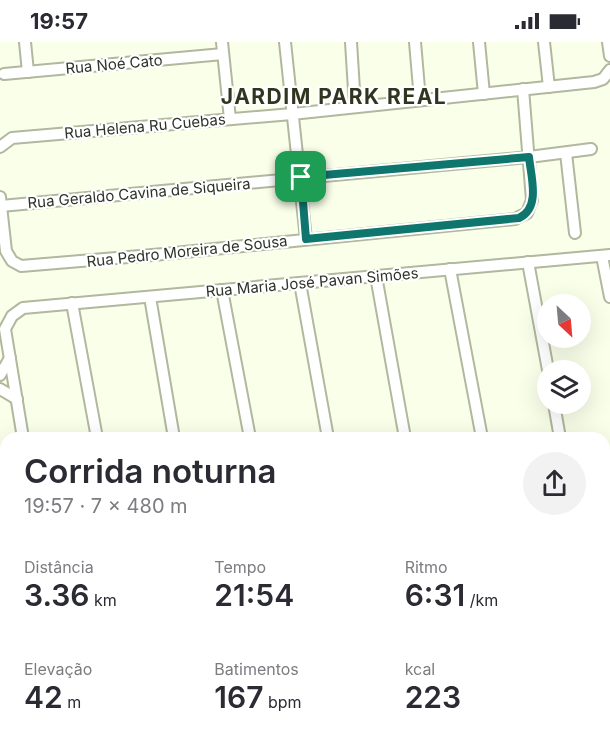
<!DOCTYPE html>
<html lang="pt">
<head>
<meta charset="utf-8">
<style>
  :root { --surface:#fff; --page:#f2f2f3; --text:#2b2b33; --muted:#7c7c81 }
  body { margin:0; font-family:Inter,sans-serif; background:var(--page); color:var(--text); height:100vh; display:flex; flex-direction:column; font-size:22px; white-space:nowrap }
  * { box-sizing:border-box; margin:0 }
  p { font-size:20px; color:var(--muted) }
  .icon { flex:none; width:33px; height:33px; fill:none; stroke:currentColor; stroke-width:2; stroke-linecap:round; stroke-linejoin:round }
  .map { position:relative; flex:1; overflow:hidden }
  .drawer { position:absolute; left:0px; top:390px; width:610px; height:318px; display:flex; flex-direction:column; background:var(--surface); border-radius:18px 18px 0 0; box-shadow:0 6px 24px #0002 }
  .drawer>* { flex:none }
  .needle { width:39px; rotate:154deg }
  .fabs { position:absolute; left:537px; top:252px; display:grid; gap:12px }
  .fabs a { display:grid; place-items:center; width:54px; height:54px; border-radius:50%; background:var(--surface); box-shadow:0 6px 24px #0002; font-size:30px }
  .pin { position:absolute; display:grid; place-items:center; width:51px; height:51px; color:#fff; margin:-26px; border-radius:12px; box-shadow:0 3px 9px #0006 }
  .round { display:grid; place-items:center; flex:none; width:63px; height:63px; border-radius:32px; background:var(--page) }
  .summary { display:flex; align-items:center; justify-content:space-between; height:102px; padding:0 24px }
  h1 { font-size:33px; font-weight:600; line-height:45px }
  .stats { display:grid; grid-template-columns:repeat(3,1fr); gap:9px; height:102px; padding:6px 24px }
  .stats div { display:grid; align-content:center }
  .stats b { font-size:30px; font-weight:600 }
  .stats small { font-size:16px; font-weight:400 }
  .stats p { font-size:16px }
  .status { display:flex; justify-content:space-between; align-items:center; height:42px; padding:0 30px; background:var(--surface); direction:ltr }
  .status svg { height:16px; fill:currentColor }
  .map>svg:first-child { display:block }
  .green { fill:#fee2d1 }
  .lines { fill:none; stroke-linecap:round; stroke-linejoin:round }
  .minor-casing { stroke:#b1b89f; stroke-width:14 }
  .minor { stroke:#fff; stroke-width:10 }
  .route-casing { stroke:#fff; stroke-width:12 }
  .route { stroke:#0f766e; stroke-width:8 }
  .labels { text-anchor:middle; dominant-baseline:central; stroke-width:4.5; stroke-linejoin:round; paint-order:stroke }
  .street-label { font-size:15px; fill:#303329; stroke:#fff }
  .district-label { font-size:21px; font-weight:bold; letter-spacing:1.5px; fill:#303520; stroke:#fff }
</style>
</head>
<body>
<div class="status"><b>19:57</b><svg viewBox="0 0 49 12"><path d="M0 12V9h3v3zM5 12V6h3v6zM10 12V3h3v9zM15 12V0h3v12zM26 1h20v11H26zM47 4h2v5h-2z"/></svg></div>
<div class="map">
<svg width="610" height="708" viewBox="0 0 610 708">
  <rect width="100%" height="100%" fill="#f9ffe9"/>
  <path class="green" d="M447,702C466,702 522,699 534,708H440Z"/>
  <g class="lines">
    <defs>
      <g id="minor">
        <polyline points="25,0 28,30"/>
        <polyline points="222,0 230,77"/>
        <polyline points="285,0 306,197"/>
        <polyline points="351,0 355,64"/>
        <polyline points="415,0 420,58"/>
        <polyline points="479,0 484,52"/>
        <polyline points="544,0 549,45"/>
        <polyline points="608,0 610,14"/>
        <polyline points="4,32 223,12"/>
        <polyline points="0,105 12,96 292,72 594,40 603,37 610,28"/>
        <polyline points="566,111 575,191"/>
        <polyline points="0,155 6,209 12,219 21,224 164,212 515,177 527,171 532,158 523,47"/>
        <polyline points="1,164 529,115 591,107"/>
        <polyline points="602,214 610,255"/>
        <polyline points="528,220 548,328"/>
        <polyline points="450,227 482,396"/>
        <polyline points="376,234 405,396"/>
        <polyline points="300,241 328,396"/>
        <polyline points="222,248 250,396"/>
        <polyline points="150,255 174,396"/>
        <polyline points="72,261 97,396"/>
        <polyline points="0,333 10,316"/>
        <polyline points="0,347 17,357"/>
        <polyline points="554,362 560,396"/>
        <polyline points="23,396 5,287 12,274 23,266 610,213"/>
        <polyline points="604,520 610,518"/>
        <polyline points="0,575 6,574"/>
        <polyline points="604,632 610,660"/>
        <polyline points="75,702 76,708"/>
        <polyline points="154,702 155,708"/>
        <polyline points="229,702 231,708"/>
        <polyline points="308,702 310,708"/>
        <polyline points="384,702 385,708"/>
        <polyline points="539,702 540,708"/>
        <polyline points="428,708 436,702"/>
      </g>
    </defs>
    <use href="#minor" class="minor-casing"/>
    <use href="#minor" class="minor"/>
  </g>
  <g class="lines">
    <defs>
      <path id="route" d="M529,115C531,135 541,166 519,176L306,197L301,135Z"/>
    </defs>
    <use href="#route" class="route-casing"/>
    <use href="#route" class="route"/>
  </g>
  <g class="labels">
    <g class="street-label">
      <text transform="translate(114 22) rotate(-5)">Rua Noé Cato</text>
      <text transform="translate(145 84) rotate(-5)">Rua Helena Ru Cuebas</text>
      <text transform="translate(139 151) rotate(-5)">Rua Geraldo Cavina de Siqueira</text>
      <text transform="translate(187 209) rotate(-6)">Rua Pedro Moreira de Sousa</text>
      <text transform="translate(312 240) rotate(-5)">Rua Maria José Pavan Simões</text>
    </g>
    <g class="district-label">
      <text x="334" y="54">JARDIM PARK REAL</text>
    </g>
  </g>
</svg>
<div class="fabs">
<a><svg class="needle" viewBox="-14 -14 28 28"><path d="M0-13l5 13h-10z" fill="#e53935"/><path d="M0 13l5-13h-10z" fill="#7c7c81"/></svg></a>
<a><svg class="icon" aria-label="layers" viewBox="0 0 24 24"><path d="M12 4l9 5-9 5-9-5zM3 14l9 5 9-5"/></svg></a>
</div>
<div class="pin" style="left:301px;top:135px;background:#1e9e55"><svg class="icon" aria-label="arrive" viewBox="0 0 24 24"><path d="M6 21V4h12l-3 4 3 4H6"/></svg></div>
<section class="drawer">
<div class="summary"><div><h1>Corrida noturna</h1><p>19:57 · 7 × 480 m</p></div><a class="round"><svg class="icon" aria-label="share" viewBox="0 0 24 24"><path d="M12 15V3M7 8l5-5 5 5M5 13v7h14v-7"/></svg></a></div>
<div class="stats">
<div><p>Distância</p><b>3.36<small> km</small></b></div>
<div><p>Tempo</p><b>21:54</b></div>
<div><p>Ritmo</p><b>6:31<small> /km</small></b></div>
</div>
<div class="stats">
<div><p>Elevação</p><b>42<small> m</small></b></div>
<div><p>Batimentos</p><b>167<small> bpm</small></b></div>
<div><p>kcal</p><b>223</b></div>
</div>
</section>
</div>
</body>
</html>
